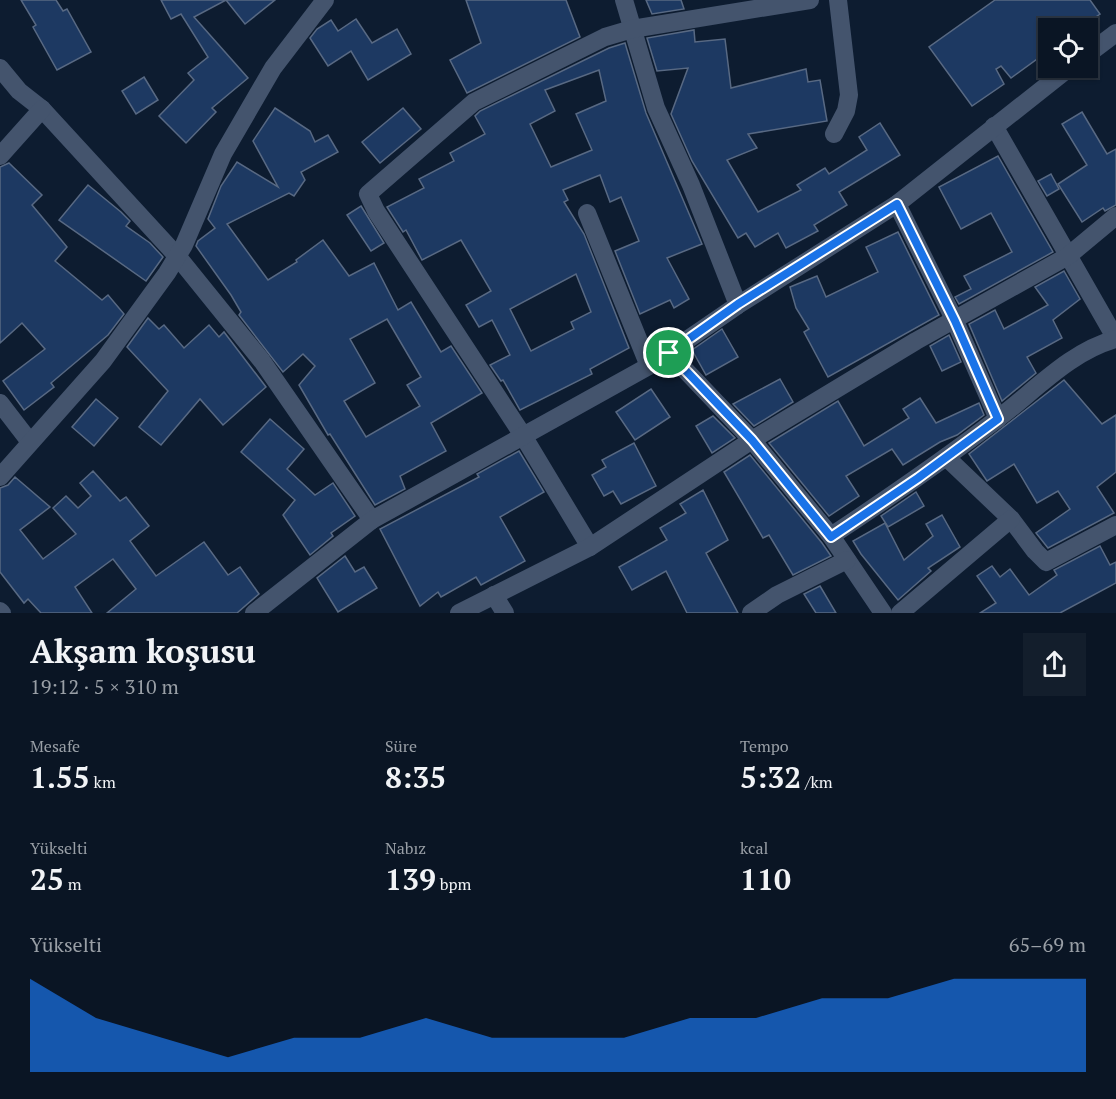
<!DOCTYPE html>
<html lang="tr">
<head>
<meta charset="utf-8">
<style>
  :root { --surface:#0a1524; --page:#131e2c; --text:#f1f3f6; --muted:#999fa6; --line:#2a3441; --accent:#1a73e8 }
  body { margin:0; font-family:"PT Serif",serif; background:var(--page); color:var(--text); height:100vh; display:flex; flex-direction:column; font-size:22px; white-space:nowrap }
  * { box-sizing:border-box; margin:0 }
  p { font-size:20px; color:var(--muted) }
  .icon { flex:none; width:33px; height:33px; fill:none; stroke:currentColor; stroke-width:2; stroke-linecap:round; stroke-linejoin:round }
  .map { position:relative; height:613px; overflow:hidden }
  .details { display:flex; flex-direction:column; background:var(--surface); flex:1 }
  .details>* { flex:none }
  .tools { position:absolute; left:1038px; top:18px; display:grid; gap:12px }
  .tools a { display:grid; place-items:center; width:60px; height:60px; border-radius:0px; background:var(--surface); box-shadow:0 2px 4px #0004,0 0 0 2px var(--line); font-size:30px }
  .pin { position:absolute; display:grid; place-items:center; width:51px; height:51px; color:#fff; margin:-26px; border:3px solid #fff; border-radius:50%; box-shadow:0 2px 6px #0007 }
  .round { display:grid; place-items:center; flex:none; width:63px; height:63px; border-radius:0px; background:var(--page) }
  .summary { display:flex; align-items:center; justify-content:space-between; height:102px; padding:0 30px }
  h1 { font-size:33px; font-weight:800; line-height:45px }
  .figures { display:grid; grid-template-columns:repeat(3,1fr); gap:9px; height:102px; padding:6px 30px }
  .figures div { display:grid; align-content:center }
  .figures b { font-size:30px; font-weight:800 }
  .figures small { font-size:16px; font-weight:400 }
  .figures p { font-size:16px }
  .chart { height:168px; padding:12px 30px }
  .chart p { display:flex; justify-content:space-between }
  .chart svg { width:100%; height:108px; margin-top:6px; fill:var(--accent); opacity:.7 }
  .map>svg:first-child { display:block }
  .building { fill:#1d3962; stroke:#586983; stroke-width:1.5; fill-rule:evenodd }
  .lines { fill:none; stroke-linecap:round; stroke-linejoin:round }
  .minor { stroke:#44546d; stroke-width:18 }
  .route-casing { stroke:#fff; stroke-width:12 }
  .route { stroke:#1a73e8; stroke-width:8 }
</style>
</head>
<body>
<div class="map">
<svg width="1116" height="613" viewBox="0 0 1116 613">
  <rect width="100%" height="100%" fill="#0d1c30"/>
  <g class="building">
    <polygon points="21,0 56,0 63,11 67,9 91,52 57,70 33,27 36,25"/>
    <polygon points="161,0 275,0 245,24 226,0 194,17 248,78 212,108 216,112 186,143 159,116 194,80 188,73 208,57 181,14 171,19"/>
    <polygon points="466,0 566,0 580,37 467,93 450,60 481,43"/>
    <polygon points="646,0 681,0 684,9 652,14"/>
    <polygon points="995,0 1090,0 1100,14 1080,28 1048,28 1048,51 1011,78 1001,66 996,69 1004,84 972,106 929,47"/>
    <polygon points="356,19 372,43 397,29 411,54 368,80 351,51 328,66 310,38 317,29 331,20 338,31"/>
    <polygon points="694,30 695,42 725,39 731,88 806,69 808,82 820,80 827,121 748,134 757,148 727,160 758,212 801,190 797,185 825,168 829,174 867,150 859,137 880,123 900,155 839,192 847,205 814,225 818,231 786,248 778,233 755,247 746,233 738,238 692,161 671,114 688,68 657,71 647,38"/>
    <path d="M625,43L646,113L702,244L667,258L689,299L674,308L670,300L640,314L615,251L639,241L621,197L610,202L600,175L563,190L568,200L564,202L584,234L629,348L590,369L592,374L520,410L503,380L501,381L490,365L510,355L492,320L479,327L466,305L491,291L461,240L422,260L406,230L403,232L387,207L424,188L419,179L454,161L450,153L485,134L475,116L480,111L609,48ZM599,70L606,101L576,114L592,150L551,167L530,124L555,111L545,90ZM576,274L591,312L571,322L574,329L531,351L510,309Z"/>
    <polygon points="144,77 158,100 136,114 122,91"/>
    <path d="M275,108L310,131L315,142L328,135L338,152L301,172L305,180L294,196L289,193L227,224L268,280L297,262L296,260L323,240L349,276L374,263L398,310L411,302L441,352L451,346L482,393L431,423L446,451L400,476L405,489L375,505L330,434L328,435L299,385L315,366L303,354L283,372L239,315L241,312L231,295L196,246L198,241L215,228L208,219L221,186L237,162L278,187L253,141ZM387,319L421,377L407,385L420,406L366,437L344,401L375,383L350,339Z"/>
    <polygon points="403,108 421,129 380,163 362,142"/>
    <polygon points="1082,112 1107,154 1116,149 1116,205 1105,211 1103,208 1082,222 1058,184 1087,165 1062,124"/>
    <polygon points="998,156 1053,252 959,304 955,297 971,289 964,276 1012,252 991,213 961,229 939,187"/>
    <polygon points="9,163 42,195 32,205 67,247 55,261 102,300 108,295 124,314 108,335 51,383 54,387 24,410 3,381 45,349 22,323 0,343 0,167"/>
    <polygon points="1051,174 1059,189 1047,196 1038,181"/>
    <polygon points="88,185 121,212 130,221 126,226 150,243 163,257 146,281 59,220"/>
    <polygon points="361,206 384,243 371,251 347,215"/>
    <polygon points="898,232 939,315 828,377 804,332 809,329 796,308 790,287 817,276 826,297 878,272 866,247"/>
    <polygon points="1064,271 1080,299 1053,320 1062,338 1027,357 1036,373 1002,401 969,324 995,310 1004,329 1048,305 1035,287"/>
    <polygon points="148,318 159,329 164,325 184,348 209,325 219,337 224,332 266,387 223,425 200,399 161,445 139,427 168,391 127,347"/>
    <polygon points="722,329 738,357 706,375 692,350"/>
    <polygon points="949,335 961,362 942,371 930,346"/>
    <polygon points="780,379 793,402 754,426 733,404"/>
    <polygon points="1064,380 1102,424 1116,415 1116,472 1097,487 1114,513 1048,548 1036,533 1070,509 1058,491 1037,503 1014,464 987,481 969,454"/>
    <polygon points="651,389 670,417 635,440 616,412"/>
    <polygon points="920,398 936,423 979,403 984,415 957,435 940,442 903,465 892,449 846,476 859,496 829,516 769,443 838,401 864,446 909,418 903,409"/>
    <polygon points="96,399 118,418 94,446 72,427"/>
    <polygon points="713,416 735,438 712,453 696,426"/>
    <polygon points="270,419 304,449 287,469 315,495 333,483 355,516 331,533 333,536 310,555 283,515 295,500 241,452"/>
    <polygon points="634,443 656,486 621,504 613,491 604,496 592,475 606,467 602,460"/>
    <polygon points="519,451 544,492 500,517 525,561 481,585 476,577 441,597 438,592 420,606 380,529 479,477 477,474"/>
    <polygon points="750,455 822,543 831,556 793,575 769,535 763,538 724,472"/>
    <polygon points="93,471 120,501 126,497 149,526 130,541 156,576 204,542 228,575 240,567 259,594 237,613 107,613 136,589 113,559 75,587 92,613 41,613 28,599 24,603 0,572 0,488 8,485 15,477 50,507 20,530 43,559 76,534 53,508 66,496 78,508 91,496 80,483"/>
    <polygon points="703,490 728,540 706,553 738,613 687,613 666,571 632,590 619,567 667,540 660,528 686,513 680,504"/>
    <polygon points="916,492 924,506 888,527 881,516"/>
    <polygon points="942,515 960,547 928,568 931,571 898,600 861,554 853,541 885,523 904,560 933,536 926,524"/>
    <polygon points="1100,546 1110,565 1116,562 1116,583 1060,613 980,613 996,603 977,576 992,566 1000,577 1010,569 1029,595 1057,575 1054,570"/>
    <polygon points="345,556 355,572 364,567 377,588 338,612 317,578"/>
    <polygon points="820,586 836,613 816,613 804,594"/>
  </g>
  <g class="lines">
    <g class="minor">
      <polyline points="624,0 656,108 691,185 738,305"/>
      <polyline points="1088,54 1116,33"/>
      <polyline points="0,68 19,91 42,109 178,257 262,361 372,520"/>
      <polyline points="994,126 1116,339"/>
      <polyline points="834,134 846,111 849,95 838,0"/>
      <polyline points="0,156 42,109"/>
      <polyline points="897,204 955,321 998,419"/>
      <polyline points="587,213 649,366"/>
      <polyline points="669,353 752,440 831,536 883,613"/>
      <polyline points="0,403 30,442"/>
      <polyline points="946,457 1011,519 1035,551 1046,562 1116,525"/>
      <polyline points="0,477 103,361 167,273 184,245 223,154 273,68 325,0"/>
      <path d="M831,536C887,499 942,461 996,420C1035,391 1069,352 1116,339"/>
      <polyline points="590,547 522,434 376,211 368,194 474,102 605,37 632,29 810,0"/>
      <polyline points="494,595 505,613"/>
      <polyline points="0,611 2,613"/>
      <polyline points="254,613 372,520 649,366 738,305 897,204 1069,68"/>
      <polyline points="459,613 590,547 752,440 916,341 1068,256 1116,216"/>
      <polyline points="751,613 777,595 847,560"/>
      <polyline points="900,613 1011,519"/>
    </g>
  </g>
  <g class="lines">
    <defs>
      <polygon id="route" points="897,204 955,321 998,419 918,478 831,537 752,440 669,353 738,304"/>
    </defs>
    <use href="#route" class="route-casing"/>
    <use href="#route" class="route"/>
  </g>
</svg>
<div class="tools">
<a><svg class="icon" aria-label="locate" viewBox="0 0 24 24"><circle cx="12" cy="12" r="6"/><path d="M12 2v4M12 18v4M2 12h4M18 12h4"/></svg></a>
</div>
<div class="pin" style="left:669px;top:353px;background:#1e9e55"><svg class="icon" aria-label="arrive" viewBox="0 0 24 24"><path d="M6 21V4h12l-3 4 3 4H6"/></svg></div>
</div>
<section class="details">
<div class="summary"><div><h1>Akşam koşusu</h1><p>19:12 · 5 × 310 m</p></div><a class="round"><svg class="icon" aria-label="share" viewBox="0 0 24 24"><path d="M12 15V3M7 8l5-5 5 5M5 13v7h14v-7"/></svg></a></div>
<div class="figures">
<div><p>Mesafe</p><b>1.55<small> km</small></b></div>
<div><p>Süre</p><b>8:35</b></div>
<div><p>Tempo</p><b>5:32<small> /km</small></b></div>
</div>
<div class="figures">
<div><p>Yükselti</p><b>25<small> m</small></b></div>
<div><p>Nabız</p><b>139<small> bpm</small></b></div>
<div><p>kcal</p><b>110</b></div>
</div>
<div class="chart"><p><span>Yükselti</span>65–69 m</p>
<svg viewBox="0 0 160 44" preserveAspectRatio="none"><path d="M0 44V6L10 22L20 30L30 38L40 30L50 30L60 22L70 30L80 30L90 30L100 22L110 22L120 14L130 14L140 6L150 6L160 6V44z"/></svg>
</div>
</section>
</body>
</html>
